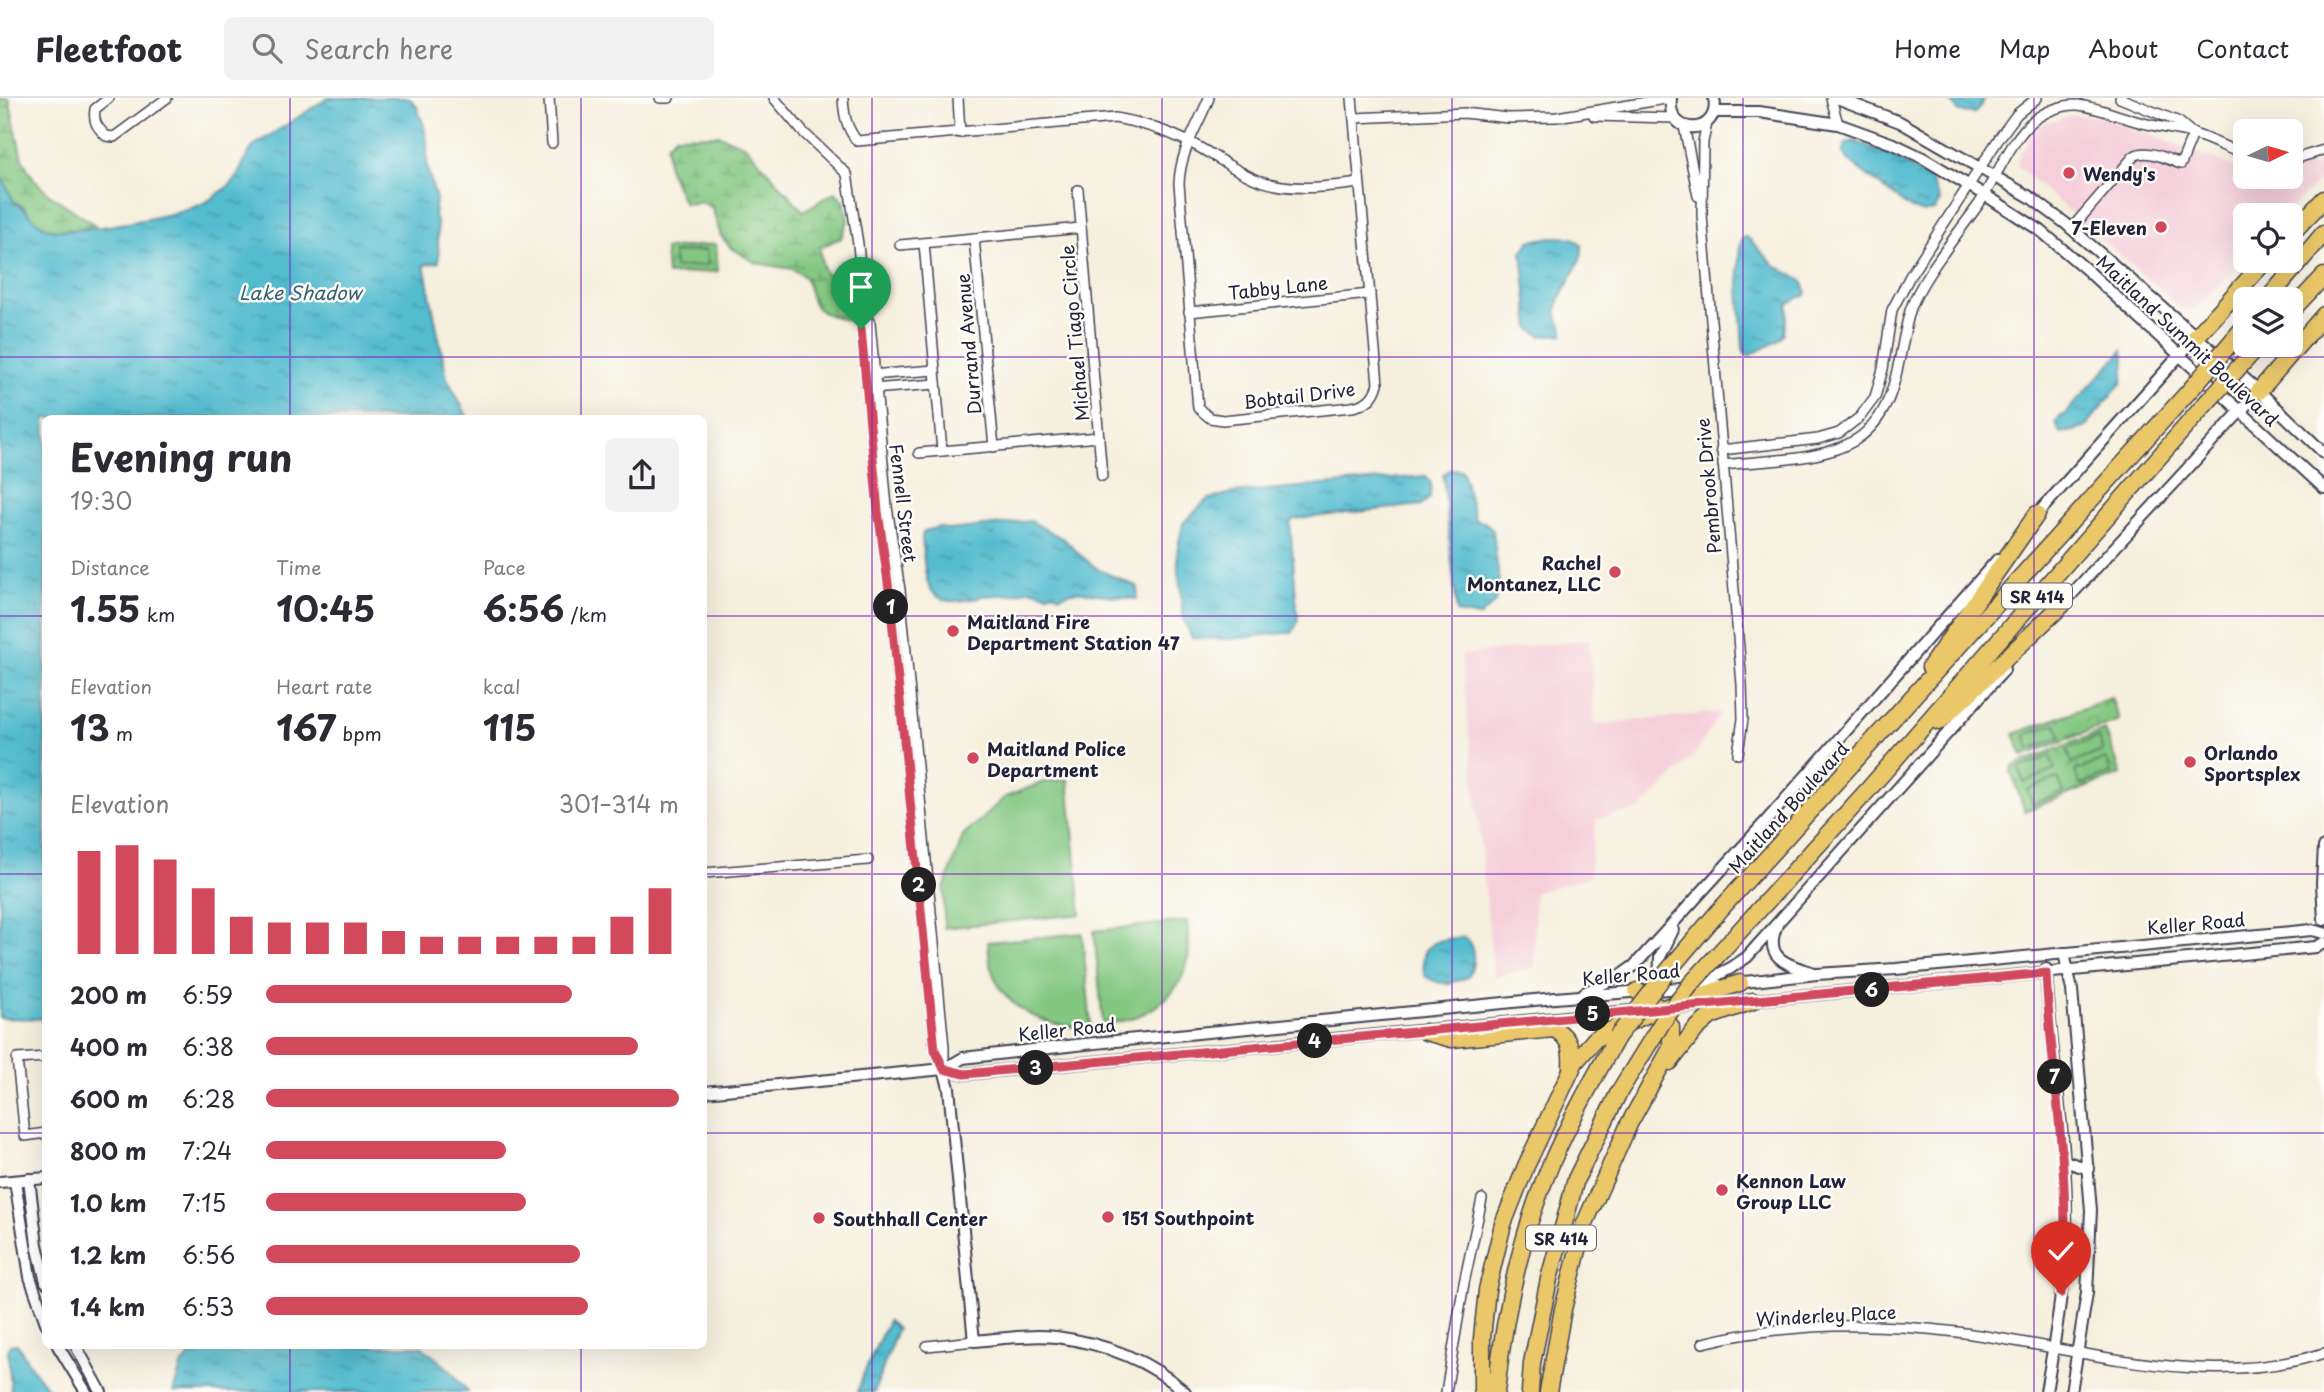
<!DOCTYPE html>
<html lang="en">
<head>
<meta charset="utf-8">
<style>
  :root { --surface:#fff; --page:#f2f2f3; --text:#2b2b33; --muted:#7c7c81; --line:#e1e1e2; --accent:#d1495b }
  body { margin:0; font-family:"Playpen Sans",sans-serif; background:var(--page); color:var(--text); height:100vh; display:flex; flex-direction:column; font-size:26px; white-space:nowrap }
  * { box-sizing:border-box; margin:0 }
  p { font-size:23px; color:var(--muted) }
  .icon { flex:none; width:38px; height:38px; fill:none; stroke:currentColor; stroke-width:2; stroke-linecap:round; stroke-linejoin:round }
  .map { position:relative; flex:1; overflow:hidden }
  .sheet { position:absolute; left:42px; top:317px; width:665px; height:934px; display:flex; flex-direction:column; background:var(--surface); border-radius:10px; box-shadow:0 7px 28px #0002 }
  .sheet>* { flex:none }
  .needle { width:46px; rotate:85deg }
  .buttons { position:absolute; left:2233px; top:21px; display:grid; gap:14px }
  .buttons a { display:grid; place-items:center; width:70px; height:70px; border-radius:10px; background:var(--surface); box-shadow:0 7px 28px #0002; font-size:35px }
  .pin { position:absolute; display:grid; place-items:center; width:60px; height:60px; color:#fff; margin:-72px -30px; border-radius:50% 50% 50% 0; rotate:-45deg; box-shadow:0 0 7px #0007 }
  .pin .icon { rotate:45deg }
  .km { position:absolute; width:35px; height:35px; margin:-18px; border-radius:50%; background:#222; color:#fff; font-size:19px; line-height:35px; text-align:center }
  .round { display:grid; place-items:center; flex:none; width:74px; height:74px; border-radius:10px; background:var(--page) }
  .head { display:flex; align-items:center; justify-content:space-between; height:119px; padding:0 28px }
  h1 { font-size:38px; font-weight:700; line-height:52px }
  .figures { display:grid; grid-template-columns:repeat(3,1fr); gap:10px; height:119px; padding:7px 28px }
  .figures div { display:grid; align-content:center }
  .figures b { font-size:35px; font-weight:700 }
  .figures small { font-size:19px; font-weight:400 }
  .figures p { font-size:19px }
  .chart { height:196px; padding:14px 28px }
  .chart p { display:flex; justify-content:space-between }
  .chart svg { width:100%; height:126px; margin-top:7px; stroke:var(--accent); stroke-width:6 }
  ul { padding:0 28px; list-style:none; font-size:23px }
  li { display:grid; grid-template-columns:112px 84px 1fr; align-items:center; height:52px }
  li i { height:18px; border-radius:9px; background:var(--accent) }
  header { display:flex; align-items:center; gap:42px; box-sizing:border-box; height:98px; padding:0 35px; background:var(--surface); border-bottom:2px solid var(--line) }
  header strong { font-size:33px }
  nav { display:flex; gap:38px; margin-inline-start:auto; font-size:24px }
  .search { width:490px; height:63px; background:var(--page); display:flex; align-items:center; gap:18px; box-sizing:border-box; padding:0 24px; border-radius:10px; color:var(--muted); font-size:26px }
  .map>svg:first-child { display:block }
  .built { fill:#f5cfda }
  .wetland { fill:url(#wetland-marsh); stroke:#52745e; stroke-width:2 }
  .park { fill:url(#park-crowns); stroke:#52745e; stroke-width:2 }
  .garden { fill:#83c781; stroke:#52745e; stroke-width:2 }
  .water { fill:url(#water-ripples); stroke:#3a6f85; stroke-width:2 }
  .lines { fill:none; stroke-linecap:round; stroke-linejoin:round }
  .minor-casing { stroke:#424153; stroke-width:12 }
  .tertiary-casing { stroke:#424153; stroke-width:14 }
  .motorway-casing { stroke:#424153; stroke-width:19 }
  .minor { stroke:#fff; stroke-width:9 }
  .tertiary { stroke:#fff; stroke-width:10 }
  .motorway { stroke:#eac769; stroke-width:16 }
  .motorway-bridge-casing { stroke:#424153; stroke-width:19; stroke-linecap:butt }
  .motorway-bridge { stroke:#eac769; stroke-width:16 }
  .route-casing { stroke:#fff; stroke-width:14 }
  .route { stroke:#d1495b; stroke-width:9 }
  .grid { fill:none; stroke:#7b2cbf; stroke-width:2; stroke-opacity:0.55 }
  .poi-dot { fill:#d1495b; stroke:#fdfcf7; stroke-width:2.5 }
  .labels { text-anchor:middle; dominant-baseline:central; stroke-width:5; stroke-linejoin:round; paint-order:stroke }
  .shield { fill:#fdfcf7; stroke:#646373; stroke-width:2 }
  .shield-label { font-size:16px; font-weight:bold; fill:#22223b }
  .poi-label { font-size:18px; font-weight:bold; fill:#22223b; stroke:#fdfcf7; text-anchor:start }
  .street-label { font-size:18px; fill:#22223b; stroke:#fdfcf7 }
  .water-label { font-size:19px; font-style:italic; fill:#356076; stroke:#fdfcf7 }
</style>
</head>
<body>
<header>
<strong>Fleetfoot</strong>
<div class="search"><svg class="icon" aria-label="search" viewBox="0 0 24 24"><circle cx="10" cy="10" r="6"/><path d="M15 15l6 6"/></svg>Search here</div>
<nav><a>Home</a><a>Map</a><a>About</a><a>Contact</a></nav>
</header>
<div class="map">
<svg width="2324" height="1294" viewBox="0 0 2324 1294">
  <defs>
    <pattern id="wetland-marsh" width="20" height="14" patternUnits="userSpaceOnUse" patternTransform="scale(1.75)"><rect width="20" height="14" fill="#83c781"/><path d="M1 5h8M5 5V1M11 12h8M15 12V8" fill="none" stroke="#6ba16b"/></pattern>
    <pattern id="park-crowns" width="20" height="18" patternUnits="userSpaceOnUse" patternTransform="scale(1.75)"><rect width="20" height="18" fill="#83c781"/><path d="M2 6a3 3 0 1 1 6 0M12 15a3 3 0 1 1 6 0" fill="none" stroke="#6ba16b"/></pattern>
    <pattern id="water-ripples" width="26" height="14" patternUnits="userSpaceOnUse" patternTransform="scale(1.75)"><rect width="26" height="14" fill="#52bccf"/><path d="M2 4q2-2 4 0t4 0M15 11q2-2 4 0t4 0" fill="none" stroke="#4498a9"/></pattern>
  </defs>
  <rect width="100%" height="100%" fill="#fdfcf7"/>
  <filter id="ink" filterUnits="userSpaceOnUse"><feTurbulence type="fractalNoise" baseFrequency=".0143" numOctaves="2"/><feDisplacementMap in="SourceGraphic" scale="14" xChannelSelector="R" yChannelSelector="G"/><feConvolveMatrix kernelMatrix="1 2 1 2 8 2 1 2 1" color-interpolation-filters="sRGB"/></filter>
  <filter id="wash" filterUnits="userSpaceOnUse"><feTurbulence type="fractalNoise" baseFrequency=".00686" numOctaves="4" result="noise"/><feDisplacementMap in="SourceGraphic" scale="28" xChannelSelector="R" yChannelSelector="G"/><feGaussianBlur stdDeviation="1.57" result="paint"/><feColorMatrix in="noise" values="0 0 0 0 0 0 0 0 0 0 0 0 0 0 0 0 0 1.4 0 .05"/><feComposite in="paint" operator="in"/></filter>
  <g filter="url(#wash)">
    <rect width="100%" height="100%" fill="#f5efdd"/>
    <g class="built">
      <polygon points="2073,17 2101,19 2245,73 2245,79 2291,79 2291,73 2324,65 2324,77 2285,117 2245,117 2245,159 2195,211 2189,213 2181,210 2017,68 2019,57 2035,32 2047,24"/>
      <polygon points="1589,541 1595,627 1721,614 1695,656 1640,712 1596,721 1589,779 1534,795 1535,869 1494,879 1461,557"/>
    </g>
    <g class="wetland">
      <path d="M0,0H9L22,61L34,81L49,96L95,127C75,132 51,137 34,122C24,114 30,110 14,104L0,76Z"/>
      <path d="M719,37L746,48L803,113L835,94L844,102L848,123L841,140L820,149C821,174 825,181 849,191L855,216L847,222C813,213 815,213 806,180L792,171L756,165L730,149L721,138L712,110L702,104L684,106L668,69L667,47L675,38Z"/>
    </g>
    <g class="park">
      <polygon points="716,146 718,173 667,177 665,151"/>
      <polygon points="2111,600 2119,622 2023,658 2014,636"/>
      <polygon points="2105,632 2121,676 2025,713 2011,674 2013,668"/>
    </g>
    <g class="garden">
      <polygon points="706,152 708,167 674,170 673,155"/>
      <polygon points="2056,625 2061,639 2030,651 2025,637"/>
      <polygon points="2098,639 2103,653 2072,665 2067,651"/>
      <polygon points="2050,658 2055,672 2024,684 2019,670"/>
      <polygon points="2106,661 2111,675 2080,687 2075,673"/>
      <polygon points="2058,680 2064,694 2033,706 2027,692"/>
      <polygon points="1068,681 1081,816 944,830 944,791 963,738 1005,699 1041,685"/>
      <path d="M1187,823C1189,838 1191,857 1185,872C1173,905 1137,924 1103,926L1094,833Z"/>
      <path d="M1082,835L1091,929C1050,931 1005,914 992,872C989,863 989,853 988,844Z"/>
    </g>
    <g class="water">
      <path d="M328,0H409L416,7L424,28L427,43V69L436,101L434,119L437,124L439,164L424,167L447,280L468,320H46L45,921L0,920V76L14,104C30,111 33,127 51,131C76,137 181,117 204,105C213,101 222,93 230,87C243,75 243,59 255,47Z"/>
      <polygon points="1923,0 1986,0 1975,15 1959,14 1949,1"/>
      <polygon points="1854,43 1888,56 1930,81 1940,102 1935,112 1923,115 1910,110 1850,64 1843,55 1845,46"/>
      <path d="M1552,139L1573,140L1582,148C1584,177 1541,204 1563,230V236L1542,238L1530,231L1522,154L1530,143Z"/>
      <path d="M1747,139L1773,166L1802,183L1807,195L1805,198L1800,199L1788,206L1784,235L1778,243L1748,258L1744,255L1743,248C1742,227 1734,153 1743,140Z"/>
      <polygon points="2123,252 2125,266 2122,284 2086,328 2076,333 2060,335 2056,325 2060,318 2063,318"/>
      <polygon points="1451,371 1462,372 1475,422 1486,425 1493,433 1500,491 1494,506 1479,519 1457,515 1443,377"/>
      <polygon points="1426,378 1431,385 1430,400 1421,407 1294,421 1290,425 1298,523 1293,534 1232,541 1192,540 1183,520 1177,454 1183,425 1207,402 1232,395"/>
      <path d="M1031,423L1065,442L1079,456L1099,472L1138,489L1137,501L1076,493L1059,498L1054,494L1047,496L1030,491L1015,496L981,498L978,500C970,501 959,504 950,503C920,499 925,462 922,439L924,433L939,429L949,432Z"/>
      <path d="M1464,839C1476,848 1475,867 1468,879C1449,886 1442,889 1425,878C1417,845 1435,842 1464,839Z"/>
      <polygon points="888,1223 897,1231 874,1294 858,1294 863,1277"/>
      <polygon points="17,1246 32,1270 50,1294 11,1294 8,1253 10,1247"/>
      <polygon points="197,1248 421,1248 450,1272 468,1294 173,1294 181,1269"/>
    </g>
  </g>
  <g filter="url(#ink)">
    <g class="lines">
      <defs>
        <g id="minor">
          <path d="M109,0L95,11C93,24 97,29 106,38L114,39L167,0"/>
          <polyline points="549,0 552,45"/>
          <polyline points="660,0 669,0"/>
          <polyline points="774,0 802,33 847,76 858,146 864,212 861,231 878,413 889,492 935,952 944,971"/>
          <path d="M843,0C844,17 846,29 857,43L1115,20C1139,24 1164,32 1187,43C1211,54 1232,72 1258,82C1291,94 1325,89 1359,85"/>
          <polyline points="958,0 960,35"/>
          <path d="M1209,0C1197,30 1180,53 1179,86L1198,310L1210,320L1223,322L1352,309C1367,306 1374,300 1378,286L1352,0"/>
          <polyline points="1831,0 1838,26"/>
          <polyline points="2120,0 2179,24 2192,35"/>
          <polyline points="1594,18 1674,20"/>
          <polyline points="1354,20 1464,15 1508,20 1557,19 1671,0"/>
          <polyline points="1707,25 1703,44 1702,117 1742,586 1743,621 1738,656"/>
          <polyline points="1684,28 1698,98"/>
          <polyline points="2291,62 2324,52"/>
          <polyline points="1078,92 1102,378"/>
          <path d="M2071,131L2134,58C2147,50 2167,61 2181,66L2193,36"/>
          <polyline points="974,140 994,349"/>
          <polyline points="924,145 942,353"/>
          <polyline points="900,147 1081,130"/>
          <polyline points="864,214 870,225 887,409 900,492 944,949 944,968"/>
          <polyline points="1189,214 1370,196"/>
          <polyline points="870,277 935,272"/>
          <polyline points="872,291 936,286"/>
          <polyline points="1721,352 1818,341 1839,335 1860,319 1875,299 1883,271 1892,212 1910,178 2000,39 2017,16 2037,0"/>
          <polyline points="919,355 1099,339"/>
          <path d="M1723,367C1763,362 1822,364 1857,341C1900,312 1897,257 1910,213C1919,183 1960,133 1979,106C1995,82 2012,39 2034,22C2046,13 2064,6 2078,7C2096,9 2112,16 2129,21C2149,28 2171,30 2191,35C2210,41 2227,50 2245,57"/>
          <polyline points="704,775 868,762"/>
          <polyline points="46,959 17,961 25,1038 46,1035"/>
          <path d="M1703,1245C1785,1225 1874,1224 1957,1234C2077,1249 2205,1294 2324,1255"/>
          <polyline points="927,1248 974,1243"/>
          <polyline points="1446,1294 1464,1185 1482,1101"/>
        </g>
        <g id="tertiary">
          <path d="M1671,0C1666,41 1722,37 1714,0"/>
          <polyline points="1837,0 1900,24 2030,99 2065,125 2259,293 2324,355"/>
          <polyline points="1715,14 1759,14 1838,26 1896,47 1923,60 1993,102 2041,133 2088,173 2324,390"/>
          <polyline points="2034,420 2195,240"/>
          <polyline points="2059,510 2259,293"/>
          <polyline points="2324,749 2322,785 2324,822"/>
          <path d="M1777,827C1763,859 1785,866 1811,874"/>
          <polyline points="2064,855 2072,892 2091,1112 2087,1195 2071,1294"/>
          <polyline points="1704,884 1731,870 1747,859 2004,572"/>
          <polyline points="1735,885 1817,876 1896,871 2312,832 2324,835"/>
          <polyline points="1659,887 1660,859 1673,832"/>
          <polyline points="1584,895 1621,877 1634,868 1767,722 1998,461"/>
          <polyline points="1682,909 2316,849 2324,845"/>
          <polyline points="944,971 965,976 1641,912"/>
          <path d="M944,971L949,990L974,1243C1000,1241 1030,1236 1056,1239C1103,1245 1149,1262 1185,1294"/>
          <polyline points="704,994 944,971 963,960 1085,946 1555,900 1719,887"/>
          <polyline points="2064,1063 2089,1071"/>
          <polyline points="29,1081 37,1147 46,1184"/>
          <polyline points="15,1083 30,1179 46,1225"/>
          <polyline points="0,1084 46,1080"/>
          <polyline points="58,1248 86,1294"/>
          <polyline points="76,1248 101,1294"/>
          <path d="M2046,1294C2055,1240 2065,1185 2066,1130C2068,1044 2050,957 2046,871"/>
        </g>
        <g id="motorway">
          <polyline points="2291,136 2324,101"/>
          <polyline points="2268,201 2324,135"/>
          <polyline points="2291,213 2324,178"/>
          <polyline points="2195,240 2265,163"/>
          <polyline points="2234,241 2245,228"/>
          <polyline points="2259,293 2324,217"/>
          <polyline points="1930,569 2037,416"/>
          <polyline points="1939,624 2063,506"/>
          <polyline points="1767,803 1867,693 2208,303"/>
          <polyline points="1719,813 2191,291"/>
          <path d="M1426,934L1452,941L1554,931C1571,940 1572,953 1571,971"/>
          <polyline points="1670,964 1696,931 1711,918 1753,903"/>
          <polyline points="1482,1294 1482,1240 1487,1192 1503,1126 1526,1068 1575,964 1595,941 1609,933 1660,911 1740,885"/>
          <path d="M1496,1294C1504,1217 1520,1138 1551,1066C1570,1022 1594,980 1617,939"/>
          <polyline points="1530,1294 1532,1265 1549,1181 1576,1081 1619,994"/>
          <polyline points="1548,1294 1563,1211 1585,1125 1629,1026 1671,950 1671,929 1660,911 1637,893"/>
        </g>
      </defs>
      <use href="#minor" class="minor-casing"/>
      <use href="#tertiary" class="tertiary-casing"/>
      <use href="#motorway" class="motorway-casing"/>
      <use href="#minor" class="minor"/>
      <use href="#tertiary" class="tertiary"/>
      <use href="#motorway" class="motorway"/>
      <defs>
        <g id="motorway-bridge">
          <polyline points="2191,291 2234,241"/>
          <polyline points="2208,303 2252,255"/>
          <polyline points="1617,939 1667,874 1719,813"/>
          <polyline points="1619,994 1663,923 1691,886 1767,803"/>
        </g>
      </defs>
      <use href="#motorway-bridge" class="motorway-bridge-casing"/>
      <use href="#motorway-bridge" class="motorway-bridge"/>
    </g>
  </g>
  <g class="lines" filter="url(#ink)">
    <defs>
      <path id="route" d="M861,231L878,413L889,492L935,952L944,971L965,976L2046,875C2051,982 2074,1087 2061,1195"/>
    </defs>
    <use href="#route" class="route-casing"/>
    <use href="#route" class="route"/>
  </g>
  <path class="grid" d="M290,0V320M581,0V320M872,0V1294M1162,0V1294M1452,0V1294M1743,0V1294M2034,0V1294M0,259H2324M0,518H46M704,518H2324M0,776H46M704,776H2324M0,1035H46M704,1035H2324M290,1248V1294M581,1248V1294"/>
  <g class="poi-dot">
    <circle cx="2069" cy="75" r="7"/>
    <circle cx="2161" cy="129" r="7"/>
    <circle cx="1615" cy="474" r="7"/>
    <circle cx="953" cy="533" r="7"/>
    <circle cx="973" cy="660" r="7"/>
    <circle cx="2190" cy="664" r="7"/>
    <circle cx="1722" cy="1092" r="7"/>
    <circle cx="1108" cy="1119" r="7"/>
    <circle cx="819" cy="1120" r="7"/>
  </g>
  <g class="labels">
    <g class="shield">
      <rect x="2002" y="485.5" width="70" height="25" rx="5"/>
      <rect x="1526" y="1127.5" width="70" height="25" rx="5"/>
    </g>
    <g class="shield-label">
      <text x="2037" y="498">SR 414</text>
      <text x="1561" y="1140">SR 414</text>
    </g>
    <g class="poi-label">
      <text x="2083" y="75">Wendy's</text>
      <text x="2147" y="129" text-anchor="end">7-Eleven</text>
      <text x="1601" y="464" text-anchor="end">Rachel<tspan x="1601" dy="21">Montanez, LLC</tspan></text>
      <text x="967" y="523">Maitland Fire<tspan x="967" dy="21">Department Station 47</tspan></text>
      <text x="987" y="650">Maitland Police<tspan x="987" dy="21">Department</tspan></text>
      <text x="2204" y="654">Orlando<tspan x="2204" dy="21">Sportsplex</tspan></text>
      <text x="1736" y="1082">Kennon Law<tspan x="1736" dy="21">Group LLC</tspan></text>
      <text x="1122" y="1119">151 Southpoint</text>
      <text x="833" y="1120">Southhall Center</text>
    </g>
    <g class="street-label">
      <text transform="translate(1278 189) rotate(-6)">Tabby Lane</text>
      <text transform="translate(1074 235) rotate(-95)">Michael Tiago Circle</text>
      <text transform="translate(2188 242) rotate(43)">Maitland Summit Boulevard</text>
      <text transform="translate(968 246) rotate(-95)">Durrand Avenue</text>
      <text transform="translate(1299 297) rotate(-7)">Bobtail Drive</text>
      <text transform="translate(1708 388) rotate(-95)">Pembrook Drive</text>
      <text transform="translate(904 405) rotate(83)">Fennell Street</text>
      <text transform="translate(1788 709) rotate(-48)">Maitland Boulevard</text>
      <text transform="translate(2196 825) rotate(-5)">Keller Road</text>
      <text transform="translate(1631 876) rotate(-5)">Keller Road</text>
      <text transform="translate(1067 931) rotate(-6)">Keller Road</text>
      <text transform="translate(1826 1217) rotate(-3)">Winderley Place</text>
    </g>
    <g class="water-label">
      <text x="300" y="194">Lake Shadow</text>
    </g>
  </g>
</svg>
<div class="buttons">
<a><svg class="needle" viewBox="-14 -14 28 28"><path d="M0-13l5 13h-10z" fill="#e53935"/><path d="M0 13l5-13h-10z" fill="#7c7c81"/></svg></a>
<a><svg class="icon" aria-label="locate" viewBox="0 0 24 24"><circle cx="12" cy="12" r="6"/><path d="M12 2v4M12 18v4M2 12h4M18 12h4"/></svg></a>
<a><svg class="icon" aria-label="layers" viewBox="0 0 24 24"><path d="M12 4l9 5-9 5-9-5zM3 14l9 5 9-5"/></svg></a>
</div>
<div class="pin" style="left:861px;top:231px;background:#1e9e55"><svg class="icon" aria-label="arrive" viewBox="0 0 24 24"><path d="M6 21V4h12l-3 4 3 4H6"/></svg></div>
<div class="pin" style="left:2061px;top:1195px;background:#d93025"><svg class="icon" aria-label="check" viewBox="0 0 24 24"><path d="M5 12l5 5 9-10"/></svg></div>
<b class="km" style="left:891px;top:509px">1</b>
<b class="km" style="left:919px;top:787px">2</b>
<b class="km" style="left:1036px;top:970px">3</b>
<b class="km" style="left:1315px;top:943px">4</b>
<b class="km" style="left:1593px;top:916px">5</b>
<b class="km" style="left:1872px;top:892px">6</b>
<b class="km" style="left:2055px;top:979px">7</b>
<section class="sheet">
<div class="head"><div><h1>Evening run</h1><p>19:30</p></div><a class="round"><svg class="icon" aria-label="share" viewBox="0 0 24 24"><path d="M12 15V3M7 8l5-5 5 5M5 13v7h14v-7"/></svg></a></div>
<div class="figures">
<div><p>Distance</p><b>1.55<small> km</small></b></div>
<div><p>Time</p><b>10:45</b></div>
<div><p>Pace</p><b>6:56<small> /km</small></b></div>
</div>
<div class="figures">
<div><p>Elevation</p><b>13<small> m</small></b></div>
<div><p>Heart rate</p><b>167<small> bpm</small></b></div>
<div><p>kcal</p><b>115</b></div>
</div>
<div class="chart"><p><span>Elevation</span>301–314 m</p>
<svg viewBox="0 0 160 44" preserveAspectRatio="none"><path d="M5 44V8M15 44V6M25 44V11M35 44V21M45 44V31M55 44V33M65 44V33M75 44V33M85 44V36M95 44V38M105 44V38M115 44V38M125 44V38M135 44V38M145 44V31M155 44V21"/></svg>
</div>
<ul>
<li><b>200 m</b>6:59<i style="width:74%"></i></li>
<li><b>400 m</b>6:38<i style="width:90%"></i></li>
<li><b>600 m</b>6:28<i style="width:100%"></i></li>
<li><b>800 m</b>7:24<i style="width:58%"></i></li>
<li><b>1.0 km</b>7:15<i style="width:63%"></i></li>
<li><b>1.2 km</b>6:56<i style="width:76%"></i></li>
<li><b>1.4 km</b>6:53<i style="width:78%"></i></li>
</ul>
</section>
</div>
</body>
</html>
